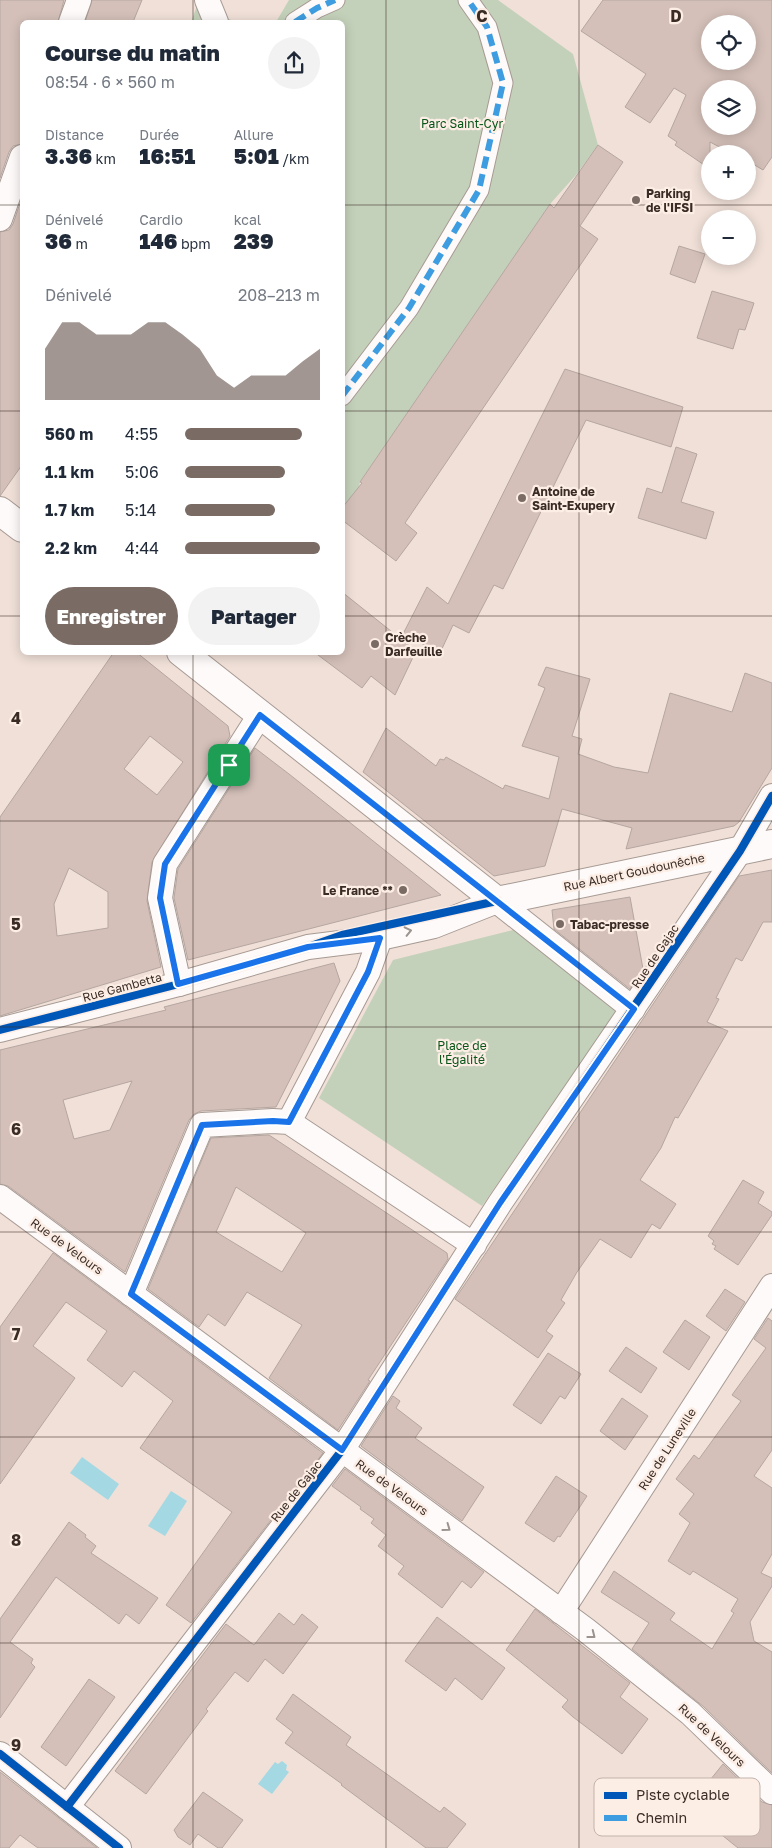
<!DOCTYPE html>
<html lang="fr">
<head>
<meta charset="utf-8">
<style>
  :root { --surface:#fff; --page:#f2f2f3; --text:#1f2937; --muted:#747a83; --accent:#7a6b64 }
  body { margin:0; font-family:"Golos Text",sans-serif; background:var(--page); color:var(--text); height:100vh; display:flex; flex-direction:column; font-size:19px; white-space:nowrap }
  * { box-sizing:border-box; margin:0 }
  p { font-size:16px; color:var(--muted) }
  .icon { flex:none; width:28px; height:28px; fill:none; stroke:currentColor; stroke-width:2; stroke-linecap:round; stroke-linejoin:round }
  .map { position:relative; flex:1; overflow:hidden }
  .panel { position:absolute; left:20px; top:20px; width:325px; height:635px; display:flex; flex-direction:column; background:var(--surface); border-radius:8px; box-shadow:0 2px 12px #0003 }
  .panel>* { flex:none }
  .controls { position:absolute; left:701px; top:15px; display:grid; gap:10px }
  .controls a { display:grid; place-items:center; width:55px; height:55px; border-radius:50%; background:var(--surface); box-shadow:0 2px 12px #0003; font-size:25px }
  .pin { position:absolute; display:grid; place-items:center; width:42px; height:42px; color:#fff; margin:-21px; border-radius:10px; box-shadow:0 2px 8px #0006 }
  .round { display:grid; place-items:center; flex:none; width:52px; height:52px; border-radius:26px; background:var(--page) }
  .headline { display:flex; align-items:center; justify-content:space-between; height:85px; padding:0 25px }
  h1 { font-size:22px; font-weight:800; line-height:38px }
  .metrics { display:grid; grid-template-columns:repeat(3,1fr); gap:8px; height:85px; padding:5px 25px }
  .metrics div { display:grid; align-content:center }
  .metrics b { font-size:21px; font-weight:800 }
  .metrics small { font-size:14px; font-weight:400 }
  .metrics p { font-size:14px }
  .chart { height:140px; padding:10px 25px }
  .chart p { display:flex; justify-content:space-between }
  .chart svg { width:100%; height:90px; margin-top:5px; fill:var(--accent); opacity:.7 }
  .action { display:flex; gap:10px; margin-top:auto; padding:10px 25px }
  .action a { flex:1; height:58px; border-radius:30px; background:var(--accent); color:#fff; font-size:20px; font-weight:800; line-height:58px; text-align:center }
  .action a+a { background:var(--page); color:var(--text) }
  ul { padding:0 25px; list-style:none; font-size:16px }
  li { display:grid; grid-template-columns:80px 60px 1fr; align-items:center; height:38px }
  li i { height:12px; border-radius:6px; background:var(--accent) }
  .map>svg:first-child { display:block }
  .green { fill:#c4d1ba }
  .water { fill:#a4d9e4 }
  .building { fill:#d4c0b9; stroke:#b5a6a1; fill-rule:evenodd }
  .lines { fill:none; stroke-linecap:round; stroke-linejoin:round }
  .pedestrian-casing { stroke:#a79a93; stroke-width:21 }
  .minor-casing { stroke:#a79a93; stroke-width:26 }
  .secondary-casing { stroke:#a79a93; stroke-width:30 }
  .pedestrian { stroke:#fdfaf9; stroke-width:19 }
  .minor { stroke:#fdfaf9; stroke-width:24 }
  .secondary { stroke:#fdfaf9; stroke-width:28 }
  .quiet { stroke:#3e9ce0; stroke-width:6; stroke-dasharray:12 6; stroke-linecap:butt }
  .cycleway-casing { stroke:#fcede5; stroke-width:11 }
  .cycleway { stroke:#0057b8; stroke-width:8 }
  .oneway { stroke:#9c938f }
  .route-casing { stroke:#fff; stroke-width:10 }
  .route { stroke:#1a73e8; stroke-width:6 }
  .grid { fill:none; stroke:#3a2c25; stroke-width:1; stroke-opacity:0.55 }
  .poi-dot { fill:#7a6b64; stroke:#fcede5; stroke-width:2 }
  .labels { text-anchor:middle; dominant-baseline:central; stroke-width:4.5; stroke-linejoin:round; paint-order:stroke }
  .park-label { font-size:12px; fill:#075519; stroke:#fcede5 }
  .poi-label { font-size:12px; font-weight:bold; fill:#3a2c25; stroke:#fcede5; text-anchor:start }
  .street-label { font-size:12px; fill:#3a2c25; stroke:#fcede5 }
  .key { fill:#fcede5; stroke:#c2b3ab; stroke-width:1 }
  .key-label { font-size:14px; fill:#3a2c25 }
  .grid-label { font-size:16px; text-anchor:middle; font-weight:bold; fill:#3a2c25; stroke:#fcede5; stroke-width:4.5; stroke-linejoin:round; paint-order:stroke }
</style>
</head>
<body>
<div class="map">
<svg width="772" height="1848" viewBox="0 0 772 1848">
  <rect width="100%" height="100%" fill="#f0e0d8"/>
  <g class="green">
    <polygon points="289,0 498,0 573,54 598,145 576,175 550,204 360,482 359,487 343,508 342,22 276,22"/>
    <polygon points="198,3 235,22 191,22"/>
    <polygon points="517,929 620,1006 482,1206 319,1098 393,960"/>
  </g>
  <g class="water">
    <polygon points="82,1457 119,1484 108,1500 70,1473"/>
    <polygon points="171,1491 187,1501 165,1536 148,1526"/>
    <polygon points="282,1761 287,1765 286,1770 289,1772 272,1794 258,1784 275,1762 278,1764"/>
  </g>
  <g class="building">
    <polygon points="0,0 64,0 58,22 22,22 22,144 13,146 9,152 0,178"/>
    <polygon points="92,0 142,0 133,22 85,22"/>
    <path d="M603,0H772V157L763,170L748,161V154H733L710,142V169L675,145L677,142L668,136L686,95L674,88L650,123L625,107L646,74L581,31ZM710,24H748V61H710ZM710,89H748V126H710Z"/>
    <polygon points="598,145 623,162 580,226 598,239 405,523 417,533 396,561 342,520 342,508 362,483 360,482 550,204 554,208"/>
    <polygon points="22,197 22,465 0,496 0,232 9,230 13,224"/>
    <polygon points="679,246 705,254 695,283 670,274"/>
    <polygon points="712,291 754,303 745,330 739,329 733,349 697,338"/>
    <polygon points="565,369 683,407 671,447 586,420 503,589 494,585 469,633 453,625 440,653 403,634 427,587 448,604"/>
    <polygon points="676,447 697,454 681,502 714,512 706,539 638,518 647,488 662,493"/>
    <polygon points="342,592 416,651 395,695 371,676 362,688 314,652 342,652"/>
    <path d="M114,652H136L228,726L230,736L152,862L147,901L161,967L0,1016V817ZM150,736L183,762L157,795L124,769ZM69,868L108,892V928L57,936L54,904Z"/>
    <polygon points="546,667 590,679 572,736 582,739 578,754 614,767 648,773 670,693 732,712 745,673 772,683 772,768 739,822 734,826 626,849 632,828 562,809 545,866 494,876 363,772 386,728 436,766 440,759 444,760 446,757 503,789 505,785 549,799 559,757 522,746 545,688 538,685"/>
    <polygon points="255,748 289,774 441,895 188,960 174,898 178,869"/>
    <polygon points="772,870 772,922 763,922 742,961 736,958 716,998 719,999 707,1022 728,1031 678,1118 675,1117 661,1148 640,1180 676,1204 660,1229 652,1224 631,1258 600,1239 577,1272 561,1300 565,1303 546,1331 553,1336 538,1358 455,1299 739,876"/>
    <polygon points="630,897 643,969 630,989 554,929 552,910"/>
    <path d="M334,963L340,981L276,1107L201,1111L194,1114L189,1120L125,1272L8,1186L0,1184V1050L166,1010L164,1007ZM132,1081L110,1130L74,1139L63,1100Z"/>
    <path d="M269,1135L447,1253L448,1259L368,1380L370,1381L338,1430L269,1378L302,1325L247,1292L225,1326L208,1314L199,1327L148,1289L211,1138ZM236,1187L306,1233L282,1272L216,1232Z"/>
    <polygon points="743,1180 764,1192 758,1203 772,1212 772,1215 738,1265 714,1249 716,1246 712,1244 714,1241 708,1236"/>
    <polygon points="53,1253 323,1453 191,1623 166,1605 232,1512 140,1448 173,1401 134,1371 122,1387 87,1360 107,1331 66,1302 33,1346 75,1378 0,1484 0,1327"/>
    <polygon points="725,1289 745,1302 726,1331 706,1316"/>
    <polygon points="768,1318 772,1321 772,1450 754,1476 772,1488 772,1554 761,1573 772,1578 772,1586 750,1622 754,1641 772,1652 772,1773 704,1707 632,1649 649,1623 601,1592 614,1571 675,1613 670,1620 712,1649 734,1613 731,1611 738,1599 693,1571 690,1575 668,1561 690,1523 679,1514 694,1494 676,1479 694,1455 699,1459 741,1401 732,1395 766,1348 754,1339"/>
    <polygon points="685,1320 710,1337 689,1370 663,1352"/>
    <polygon points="626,1347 657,1368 641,1393 609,1371"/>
    <polygon points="548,1353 581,1374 565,1399 560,1396 541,1424 513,1405"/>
    <polygon points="393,1396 400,1401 396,1408 422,1428 415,1438 484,1487 462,1521 361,1446"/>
    <polygon points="622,1398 648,1416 625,1450 600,1431"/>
    <polygon points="345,1469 484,1572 471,1588 462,1581 442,1608 398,1574 404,1566 378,1546 386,1535 371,1523 374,1519 360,1509 361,1507 332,1486"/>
    <polygon points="556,1476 587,1496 560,1537 558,1536 554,1542 525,1523"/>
    <polygon points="69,1522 86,1535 85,1537 96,1546 91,1553 158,1598 139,1624 126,1614 119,1624 56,1577 10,1642 33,1659 31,1663 35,1667 0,1718 0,1619"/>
    <polygon points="535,1609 630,1683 620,1697 648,1719 622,1754 573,1717 562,1707 568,1700 506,1650"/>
    <polygon points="279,1613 294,1625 302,1614 318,1627 283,1674 265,1659 248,1682 235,1672 206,1709 208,1711 146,1794 115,1771 226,1624 254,1645"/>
    <polygon points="437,1617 505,1668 482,1700 455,1678 446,1691 405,1661"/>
    <polygon points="89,1679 115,1697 66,1766 41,1747"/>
    <polygon points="293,1694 351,1737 346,1745 440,1812 444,1807 466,1824 447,1848 426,1848 341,1785 342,1784 285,1743 293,1732 276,1719"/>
    <polygon points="723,1764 762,1802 772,1805 772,1848 738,1848 707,1823 717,1810 698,1795"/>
    <polygon points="0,1772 59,1818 97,1848 38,1848 20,1835 9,1848 0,1848"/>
    <polygon points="203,1792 243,1820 222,1848 218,1848 198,1834 190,1845 178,1837 174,1830"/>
  </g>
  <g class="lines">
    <defs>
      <g id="pedestrian">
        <polyline points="295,22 317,8 335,0"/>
        <polyline points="342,396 409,308 479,190 503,83 487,27 468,0"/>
      </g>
      <g id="minor">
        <polyline points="207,0 216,22"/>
        <polyline points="71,22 79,0"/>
        <polyline points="0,219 22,157"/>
        <polyline points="179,984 160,898 165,864 260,715"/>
        <polyline points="0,1030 179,984 308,947 380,938 434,926 497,901 633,1009"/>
        <polyline points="289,1122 368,972 380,938"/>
        <polyline points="0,1197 586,1630 690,1713 772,1792"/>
        <polyline points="131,1294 202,1125 273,1121 289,1122 474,1245"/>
        <polyline points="561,1612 772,1286"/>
        <polyline points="0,1754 119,1848"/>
        <polyline points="67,1807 342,1450 500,1203 740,851 772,796"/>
      </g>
      <g id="secondary">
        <polyline points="0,511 22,528"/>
        <polyline points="181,652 497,901 772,844"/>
      </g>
    </defs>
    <use href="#pedestrian" class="pedestrian-casing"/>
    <use href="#minor" class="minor-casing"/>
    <use href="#secondary" class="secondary-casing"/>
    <use href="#pedestrian" class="pedestrian"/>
    <use href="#minor" class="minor"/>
    <use href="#secondary" class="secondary"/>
    <g class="quiet">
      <polyline points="295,22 317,8 335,0"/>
      <polyline points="342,396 409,308 479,190 503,83 487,27 468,0"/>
    </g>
    <defs>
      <g id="cycleway">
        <polyline points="0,1030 179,984 308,947 342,935 497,901"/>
        <polyline points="0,1754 119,1848"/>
        <polyline points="67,1807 342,1450 500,1203 740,851 772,796"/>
      </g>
    </defs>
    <use href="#cycleway" class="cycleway-casing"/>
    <use href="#cycleway" class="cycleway"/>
  </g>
  <defs><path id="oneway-chevron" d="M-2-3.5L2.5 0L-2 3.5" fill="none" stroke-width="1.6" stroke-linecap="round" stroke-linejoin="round" transform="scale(1.25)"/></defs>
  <g class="oneway">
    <use href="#oneway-chevron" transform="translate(408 931) rotate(-13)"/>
    <use href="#oneway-chevron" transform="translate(447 1528) rotate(36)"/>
    <use href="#oneway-chevron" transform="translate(592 1635) rotate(38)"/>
  </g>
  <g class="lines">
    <defs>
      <polygon id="route" points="260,715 634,1009 500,1203 342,1450 131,1294 202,1125 273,1121 289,1122 368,972 380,938 308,947 178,984 160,898 165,864"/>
    </defs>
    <use href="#route" class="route-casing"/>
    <use href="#route" class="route"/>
  </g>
  <path class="grid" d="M193,0V22M386,0V1848M579,0V1848M0,205H22M342,205H772M0,411H22M342,411H772M0,616H22M342,616H772M193,652V1848M0,821H772M0,1027H772M0,1232H772M0,1437H772M0,1643H772"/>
  <g class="poi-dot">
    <circle cx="636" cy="200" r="5"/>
    <circle cx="522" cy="498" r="5"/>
    <circle cx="375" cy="644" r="5"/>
    <circle cx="403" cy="890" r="5"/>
    <circle cx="560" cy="924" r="5"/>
  </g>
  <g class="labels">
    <g class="park-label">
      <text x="462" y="123">Parc Saint-Cyr</text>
      <text x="462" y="1045">Place de<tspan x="462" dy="14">l'Égalité</tspan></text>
    </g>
    <g class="poi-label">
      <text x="646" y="193">Parking<tspan x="646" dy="14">de l'IFSI</tspan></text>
      <text x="532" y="491">Antoine de<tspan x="532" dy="14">Saint-Exupery</tspan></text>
      <text x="385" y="637">Crèche<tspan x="385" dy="14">Darfeuille</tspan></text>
      <text x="393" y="890" text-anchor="end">Le France **</text>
      <text x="570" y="924">Tabac-presse</text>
    </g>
    <g class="street-label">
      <text transform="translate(634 872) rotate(-12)">Rue Albert Goudounêche</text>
      <text transform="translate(655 956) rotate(-56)">Rue de Gajac</text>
      <text transform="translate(122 987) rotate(-15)">Rue Gambetta</text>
      <text transform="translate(67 1246) rotate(36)">Rue de Velours</text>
      <text transform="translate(667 1449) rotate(-57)">Rue de Luneville</text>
      <text transform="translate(392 1487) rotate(36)">Rue de Velours</text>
      <text transform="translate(296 1491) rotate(-52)">Rue de Gajac</text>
      <text transform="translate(712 1735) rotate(43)">Rue de Velours</text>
    </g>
  </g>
  <rect x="594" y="1778" width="166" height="58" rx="8" class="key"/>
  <rect x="604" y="1792" width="23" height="7" fill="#0057b8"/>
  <rect x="604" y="1815" width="23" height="6" fill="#3e9ce0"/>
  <g class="key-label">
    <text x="636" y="1800">Piste cyclable</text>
    <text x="636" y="1823">Chemin</text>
  </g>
  <g class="grid-label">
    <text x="482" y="22">C</text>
    <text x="676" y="22">D</text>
    <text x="16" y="724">4</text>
    <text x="16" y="930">5</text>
    <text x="16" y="1135">6</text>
    <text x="16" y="1340">7</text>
    <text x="16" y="1546">8</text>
    <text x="16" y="1751">9</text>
  </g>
</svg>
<div class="controls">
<a><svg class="icon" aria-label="locate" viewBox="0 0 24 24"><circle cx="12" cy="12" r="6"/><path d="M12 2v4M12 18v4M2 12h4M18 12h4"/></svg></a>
<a><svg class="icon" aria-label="layers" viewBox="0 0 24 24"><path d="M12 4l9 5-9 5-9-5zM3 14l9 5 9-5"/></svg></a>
<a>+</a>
<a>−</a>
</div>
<div class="pin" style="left:229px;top:765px;background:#1e9e55"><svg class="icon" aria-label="arrive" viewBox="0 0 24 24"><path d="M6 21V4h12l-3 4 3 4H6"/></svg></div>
<section class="panel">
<div class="headline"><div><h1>Course du matin</h1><p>08:54 · 6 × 560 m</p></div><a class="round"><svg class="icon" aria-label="share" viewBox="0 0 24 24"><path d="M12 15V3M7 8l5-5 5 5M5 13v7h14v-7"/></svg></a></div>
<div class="metrics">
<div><p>Distance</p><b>3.36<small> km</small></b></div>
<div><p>Durée</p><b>16:51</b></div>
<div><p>Allure</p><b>5:01<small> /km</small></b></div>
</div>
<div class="metrics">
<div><p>Dénivelé</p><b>36<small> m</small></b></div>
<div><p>Cardio</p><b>146<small> bpm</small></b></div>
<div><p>kcal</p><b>239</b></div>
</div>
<div class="chart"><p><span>Dénivelé</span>208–213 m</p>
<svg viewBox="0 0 160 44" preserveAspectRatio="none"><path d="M0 44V19L10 6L20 6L30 12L40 12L50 12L60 6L70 6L80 12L90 19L100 32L110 38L120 32L130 32L140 32L150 25L160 19V44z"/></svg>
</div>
<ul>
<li><b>560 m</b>4:55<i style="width:87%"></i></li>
<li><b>1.1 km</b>5:06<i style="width:74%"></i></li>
<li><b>1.7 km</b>5:14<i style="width:67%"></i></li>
<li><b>2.2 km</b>4:44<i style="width:100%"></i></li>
</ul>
<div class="action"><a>Enregistrer</a><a>Partager</a></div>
</section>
</div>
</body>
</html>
